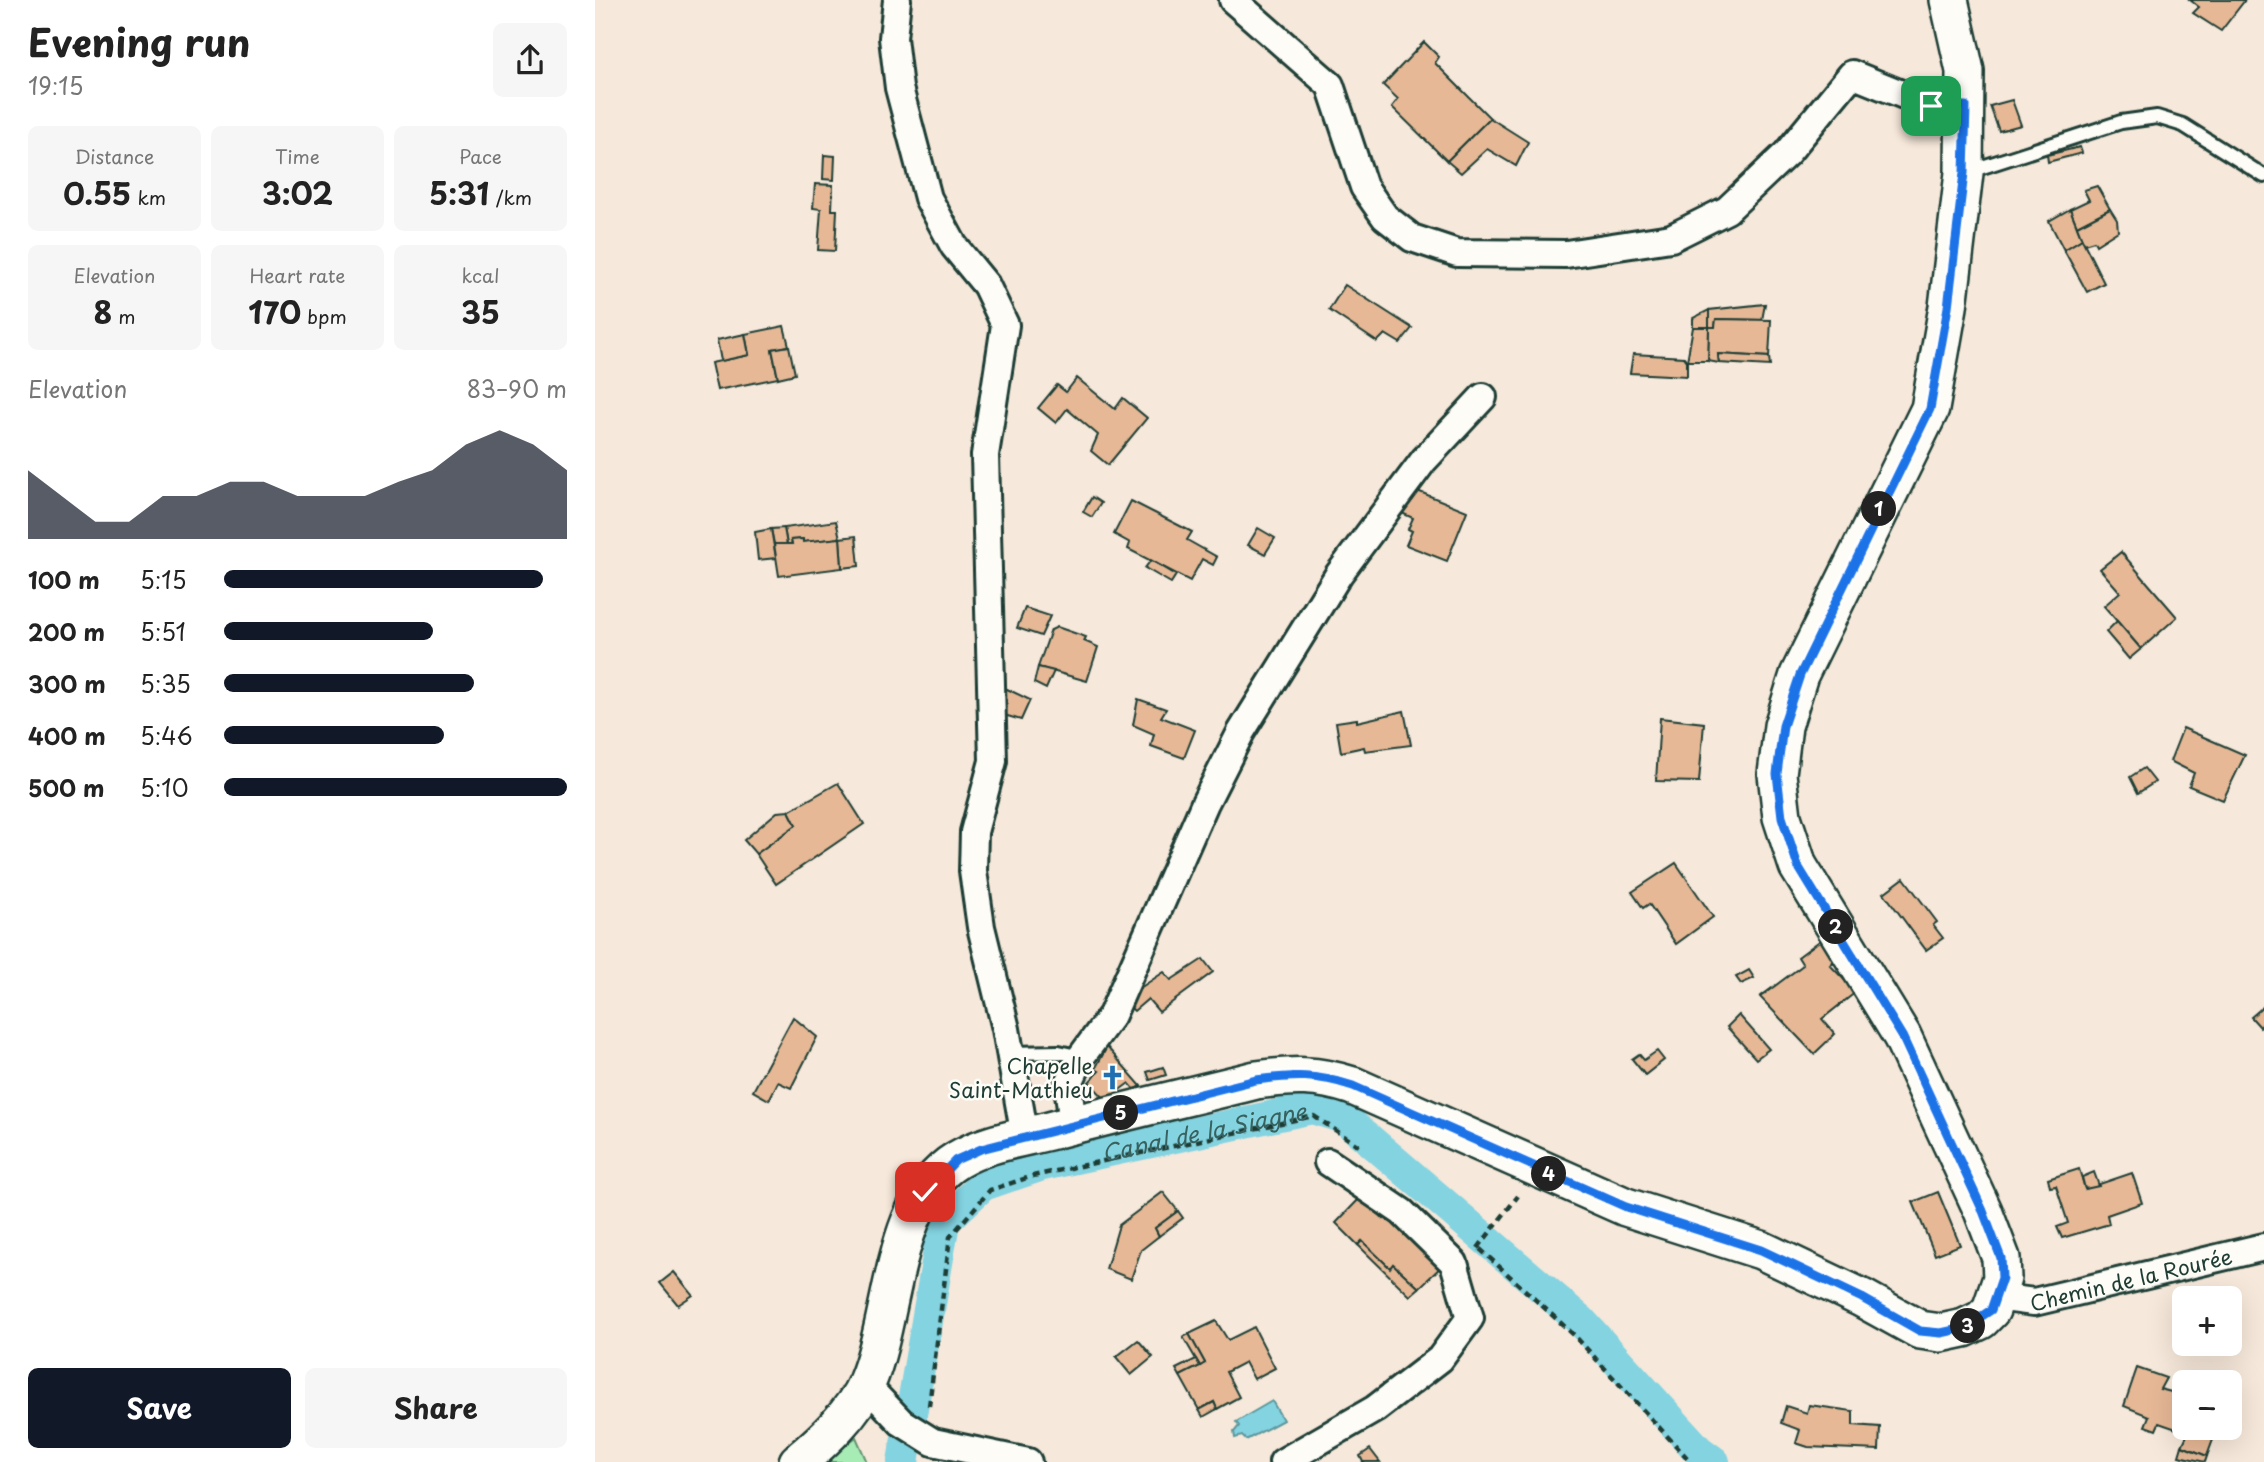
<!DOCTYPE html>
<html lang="en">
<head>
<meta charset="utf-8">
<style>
  :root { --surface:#fff; --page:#f6f6f6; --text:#222; --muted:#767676; --accent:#111827 }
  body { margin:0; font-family:"Playpen Sans",sans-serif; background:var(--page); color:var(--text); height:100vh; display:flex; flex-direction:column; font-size:26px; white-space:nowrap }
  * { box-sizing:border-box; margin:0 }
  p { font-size:23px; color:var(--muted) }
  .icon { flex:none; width:38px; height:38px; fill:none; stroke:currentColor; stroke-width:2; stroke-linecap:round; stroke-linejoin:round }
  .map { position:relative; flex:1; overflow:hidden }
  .details { display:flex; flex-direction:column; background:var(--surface); width:595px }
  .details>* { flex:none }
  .tools { position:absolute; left:1577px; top:1286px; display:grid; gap:14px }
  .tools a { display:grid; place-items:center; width:70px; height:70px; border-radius:10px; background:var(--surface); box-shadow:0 7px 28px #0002; font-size:35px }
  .pin { position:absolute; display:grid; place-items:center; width:60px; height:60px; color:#fff; margin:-30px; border-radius:14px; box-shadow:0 4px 10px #0006 }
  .km { position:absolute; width:35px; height:35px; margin:-18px; border-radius:50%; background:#222; color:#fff; font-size:19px; line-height:35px; text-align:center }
  .round { display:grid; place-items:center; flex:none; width:74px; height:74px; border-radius:10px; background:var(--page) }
  .head { display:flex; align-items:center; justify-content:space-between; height:119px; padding:0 28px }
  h1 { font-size:38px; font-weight:700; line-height:52px }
  .stats { display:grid; grid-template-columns:repeat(3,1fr); gap:10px; height:119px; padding:7px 28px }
  .stats div { display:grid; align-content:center; border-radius:10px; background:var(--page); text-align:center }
  .stats b { font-size:30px; font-weight:700 }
  .stats small { font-size:19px; font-weight:400 }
  .stats p { font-size:19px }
  .chart { height:196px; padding:14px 28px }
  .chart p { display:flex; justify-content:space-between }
  .chart svg { width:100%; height:126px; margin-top:7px; fill:var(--accent); opacity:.7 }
  .primary-button { display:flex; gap:14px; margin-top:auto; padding:14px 28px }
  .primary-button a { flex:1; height:80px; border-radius:10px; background:var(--accent); color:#fff; font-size:28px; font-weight:700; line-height:80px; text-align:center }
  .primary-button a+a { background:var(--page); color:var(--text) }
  ul { padding:0 28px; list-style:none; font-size:23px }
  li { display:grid; grid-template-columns:112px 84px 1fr; align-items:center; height:52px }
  li i { height:18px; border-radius:9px; background:var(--accent) }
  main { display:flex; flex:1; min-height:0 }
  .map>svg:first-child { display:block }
  .green { fill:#a7ebb5; stroke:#639474; stroke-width:2 }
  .water { fill:#84d3e1; stroke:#5c979c; stroke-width:2 }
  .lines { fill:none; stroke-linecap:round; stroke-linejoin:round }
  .canal { stroke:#84d3e1; stroke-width:32 }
  .building { fill:#e6b896; stroke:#1f3d34; stroke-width:2 }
  .lane-casing { stroke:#1f3d34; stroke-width:18 }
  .street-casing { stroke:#1f3d34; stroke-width:32 }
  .secondary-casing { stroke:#1f3d34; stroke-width:42 }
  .path { stroke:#1f3d34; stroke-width:4.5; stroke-dasharray:7 5; stroke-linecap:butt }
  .lane { stroke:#fdfcf7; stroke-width:12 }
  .street { stroke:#fdfcf7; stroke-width:26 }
  .secondary { stroke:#fdfcf7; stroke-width:37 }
  .route-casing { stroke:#fff; stroke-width:14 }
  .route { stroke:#1a73e8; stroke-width:9 }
  .labels { text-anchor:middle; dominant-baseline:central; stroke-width:5; stroke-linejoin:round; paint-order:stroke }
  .poi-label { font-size:21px; fill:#1f3d34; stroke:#fdfcf7; text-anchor:end }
  .street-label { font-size:21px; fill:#1f3d34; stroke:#fdfcf7 }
  .water-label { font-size:23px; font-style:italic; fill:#38625f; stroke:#fdfcf7 }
</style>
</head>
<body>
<main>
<section class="details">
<div class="head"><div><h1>Evening run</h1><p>19:15</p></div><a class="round"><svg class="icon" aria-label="share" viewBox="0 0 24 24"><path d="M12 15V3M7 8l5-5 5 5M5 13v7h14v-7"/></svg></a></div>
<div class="stats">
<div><p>Distance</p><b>0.55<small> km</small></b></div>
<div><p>Time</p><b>3:02</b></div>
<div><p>Pace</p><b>5:31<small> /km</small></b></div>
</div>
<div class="stats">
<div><p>Elevation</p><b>8<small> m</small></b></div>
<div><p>Heart rate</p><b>170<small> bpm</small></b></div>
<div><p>kcal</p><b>35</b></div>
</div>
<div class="chart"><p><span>Elevation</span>83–90 m</p>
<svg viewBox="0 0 160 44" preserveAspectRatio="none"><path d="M0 44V20L10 29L20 38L30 38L40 29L50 29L60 24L70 24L80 29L90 29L100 29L110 24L120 20L130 11L140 6L150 11L160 20V44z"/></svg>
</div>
<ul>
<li><b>100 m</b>5:15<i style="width:93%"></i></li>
<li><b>200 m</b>5:51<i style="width:61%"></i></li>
<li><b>300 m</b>5:35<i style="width:73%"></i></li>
<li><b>400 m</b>5:46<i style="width:64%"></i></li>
<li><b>500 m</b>5:10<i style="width:100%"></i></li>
</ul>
<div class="primary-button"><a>Save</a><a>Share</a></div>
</section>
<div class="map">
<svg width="1669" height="1462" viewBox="0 0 1669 1462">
  <rect width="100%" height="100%" fill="#f6e8da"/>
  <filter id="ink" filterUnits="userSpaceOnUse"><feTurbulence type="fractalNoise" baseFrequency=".0143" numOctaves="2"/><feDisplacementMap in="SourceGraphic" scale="14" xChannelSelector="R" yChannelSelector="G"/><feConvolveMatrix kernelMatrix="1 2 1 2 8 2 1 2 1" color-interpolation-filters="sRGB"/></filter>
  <g filter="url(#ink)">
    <polygon class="green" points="261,1437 272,1462 230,1462"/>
    <polygon class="water" points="677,1401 688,1420 651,1440 647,1436 640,1438 639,1432 644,1426 641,1422"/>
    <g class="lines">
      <path class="canal" id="s1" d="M308,1462L349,1222L388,1185L447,1165L717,1108L749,1118L986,1321L1104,1451L1119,1462"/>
    </g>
    <g class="building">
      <polygon points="1595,0 1650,0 1626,31 1598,13 1604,7"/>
      <polygon points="829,42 844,57 840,63 895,118 852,161 797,107 803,99 788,85"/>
      <polygon points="1417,100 1426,125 1404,131 1395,106"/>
      <polygon points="895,118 933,142 921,166 892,149 866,173 852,161"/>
      <polygon points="1485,147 1487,153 1453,162 1452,155"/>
      <polygon points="229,155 240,156 239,180 228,179"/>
      <polygon points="220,184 238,185 237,210 242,210 240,251 223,250 226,209 218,208"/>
      <polygon points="1502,186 1515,209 1482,226 1475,209 1494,200 1489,190"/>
      <polygon points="1475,209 1487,239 1469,250 1454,221"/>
      <polygon points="1515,209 1522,220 1523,231 1501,245 1499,241 1489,244 1482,226"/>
      <polygon points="1487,239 1509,283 1492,292 1469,250"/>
      <polygon points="750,285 817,328 805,343 790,334 782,342 734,310"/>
      <polygon points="1170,304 1167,320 1121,319 1120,327 1114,327 1114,310"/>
      <polygon points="1114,310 1114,327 1098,327 1098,318"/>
      <polygon points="1121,319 1176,320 1174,357 1123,354 1124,363 1113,361 1114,327 1120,327"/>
      <polygon points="189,326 194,346 177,349 183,378 122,390 116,363 154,355 150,334"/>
      <polygon points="1098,327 1114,327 1113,361 1092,361"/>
      <polygon points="150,334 154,355 126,361 122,340"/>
      <polygon points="194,346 200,374 183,378 177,349"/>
      <polygon points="1038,354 1089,357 1092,361 1092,376 1035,373"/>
      <polygon points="1123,354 1174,357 1175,366 1124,363"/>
      <polygon points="482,378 520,409 528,398 552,418 513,465 496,451 503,435 472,409 461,423 443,408 462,385 471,392"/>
      <polygon points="815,488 872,511 852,561 811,545 817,531 813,529 818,518 800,510"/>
      <polygon points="497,497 506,503 497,517 488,512"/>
      <polygon points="536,501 597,532 592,540 622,557 618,565 607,559 595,581 533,549 535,543 519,534"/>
      <polygon points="241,521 245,538 208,542 208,539 196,540 197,544 192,545 189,528"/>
      <polygon points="189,528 192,545 179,544 176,529"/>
      <polygon points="663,528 680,538 670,554 653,545"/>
      <polygon points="176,529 181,558 163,560 160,532"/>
      <polygon points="261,536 264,566 247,568 245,538"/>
      <polygon points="245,538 247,568 184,576 179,544 197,544 196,540 208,539 208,542"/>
      <polygon points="1526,552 1582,617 1546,649 1509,606 1525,592 1505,569"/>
      <polygon points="556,560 581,575 576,583 550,568"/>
      <polygon points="430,608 455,616 446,636 422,628"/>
      <polygon points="1522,621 1546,649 1534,659 1511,632"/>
      <polygon points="462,627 491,637 489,641 503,647 492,681 443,667 456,630"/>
      <polygon points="443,667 459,671 451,689 439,683"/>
      <polygon points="410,688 435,700 426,720 409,715"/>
      <polygon points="543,699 571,709 566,717 600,730 589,758 556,746 559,734 538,725"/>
      <polygon points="809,711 816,745 770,751 769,747 746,752 741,722 762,719 762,722"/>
      <polygon points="1065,718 1109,723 1104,782 1061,781"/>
      <polygon points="1588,728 1650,755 1628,800 1594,786 1599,773 1575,761"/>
      <polygon points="1549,768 1560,782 1543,793 1535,777"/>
      <polygon points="243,783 269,824 181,884 161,854 201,825 194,811"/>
      <polygon points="194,811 201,825 161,854 149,840 182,812"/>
      <polygon points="1081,863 1118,917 1081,944 1054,904 1048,908 1037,892"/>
      <polygon points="1309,878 1342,922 1338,925 1348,938 1331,950 1289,893"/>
      <polygon points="1227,939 1243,958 1235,965 1261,992 1227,1019 1240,1034 1219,1054 1165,997 1208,965 1203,957"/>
      <polygon points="608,959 618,972 564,1012 553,999 539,1011 531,1003 540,982 545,988 569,972 576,980"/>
      <polygon points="1154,970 1159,978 1146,984 1141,977"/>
      <polygon points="1669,1006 1669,1023 1665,1027 1656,1017"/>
      <polygon points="1144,1015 1174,1049 1161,1059 1132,1027"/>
      <polygon points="198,1017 222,1037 196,1088 183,1082 174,1100 158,1091"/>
      <polygon points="512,1047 546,1086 540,1090 534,1083 511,1100 494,1082 504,1071 500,1069"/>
      <polygon points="1062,1051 1069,1060 1050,1075 1037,1059 1044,1054 1049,1060"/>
      <polygon points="568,1067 571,1075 555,1080 552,1072"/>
      <polygon points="1484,1169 1490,1189 1537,1173 1547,1203 1512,1215 1514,1224 1467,1238 1462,1227 1473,1223 1461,1186 1455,1187 1453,1179"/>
      <polygon points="1499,1172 1504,1186 1490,1189 1487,1177"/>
      <polygon points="568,1192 583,1211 560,1228 564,1236 546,1250 536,1279 511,1269 524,1225"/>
      <polygon points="1343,1192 1365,1245 1340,1255 1318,1202"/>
      <polygon points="766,1197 789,1219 794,1214 851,1262 824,1288 798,1264 795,1268 767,1241 763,1245 741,1223"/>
      <polygon points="583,1211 588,1218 564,1236 560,1228"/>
      <polygon points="767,1241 795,1268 798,1264 824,1288 815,1296 763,1245"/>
      <polygon points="79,1272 98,1295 83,1305 65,1283"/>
      <polygon points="621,1321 633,1340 659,1327 680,1368 659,1379 650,1362 631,1372 644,1397 622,1409 619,1402 604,1410 585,1376 610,1363 594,1334"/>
      <polygon points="594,1334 610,1363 605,1366 588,1337"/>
      <polygon points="543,1340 558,1357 536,1375 521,1357"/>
      <polygon points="601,1359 605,1366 585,1376 581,1369"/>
      <polygon points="1542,1368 1571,1378 1565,1389 1580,1393 1583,1385 1589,1386 1589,1428 1628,1428 1625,1439 1619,1437 1612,1456 1587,1446 1593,1433 1564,1423 1561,1430 1550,1426 1554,1416 1529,1406"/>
      <polygon points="619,1402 622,1409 608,1417 604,1410"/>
      <polygon points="1214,1405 1258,1411 1258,1425 1285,1427 1284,1450 1213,1447 1201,1443 1205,1430 1186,1423 1191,1406 1212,1413"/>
      <polygon points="1587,1446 1612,1456 1610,1462 1584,1456"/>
      <polygon points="775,1449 785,1462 768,1462 765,1456"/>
    </g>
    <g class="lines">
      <defs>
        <g id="lane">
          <polyline points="1372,172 1526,122 1562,117 1588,125 1669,176"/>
          <polyline points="415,1053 464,1052 486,1057"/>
        </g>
        <g id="street">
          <polyline points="302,0 298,38 304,88 333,198 359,246 391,285 410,325 390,455 398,761 379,832 378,871 386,927 411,1029 430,1137"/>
          <polyline points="638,0 735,85 769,187 790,217 817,238 862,253 971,254 1076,238 1132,210 1192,153 1257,74 1336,106 1371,106"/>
          <polyline points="478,1125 473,1085 486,1057 517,1015 610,803 646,732 744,574 829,460 888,397"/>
          <path id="s2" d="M1401,1297L1439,1302L1669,1247"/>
          <polyline points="271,1385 306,1422 338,1442 433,1462"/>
          <polyline points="688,1462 780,1409 845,1359 875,1318 859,1263 807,1212 733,1162"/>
        </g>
        <path id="secondary" d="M203,1462C228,1441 259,1413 272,1382C300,1316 296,1200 362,1160C390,1143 423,1139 454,1131C522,1113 592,1097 661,1080C699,1075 721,1074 758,1086L1031,1207L1166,1250L1267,1298L1325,1330L1346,1333L1369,1328L1386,1320L1396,1310L1407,1278L1406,1258L1388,1211L1307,1036L1203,866L1187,817L1182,774L1188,726L1204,675L1335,409L1353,307L1369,173L1370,71L1354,0"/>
      </defs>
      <use href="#lane" class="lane-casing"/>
      <use href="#street" class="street-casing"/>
      <use href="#secondary" class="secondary-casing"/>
      <g class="path">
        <polyline points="883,1248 923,1196"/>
        <polyline points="885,1249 979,1335 1096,1462"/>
        <polyline points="334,1406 355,1237 395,1190 438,1176 719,1116 764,1146"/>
      </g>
      <use href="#lane" class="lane"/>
      <use href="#street" class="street"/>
      <use href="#secondary" class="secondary"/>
    </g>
  </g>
  <g class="lines" filter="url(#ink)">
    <defs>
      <path id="route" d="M330,1192L361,1160L386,1149L661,1080C699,1075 722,1074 758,1086L1031,1207L1166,1250L1267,1298L1325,1331L1346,1333L1369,1328L1396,1310L1407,1278L1406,1258L1388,1211L1307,1036L1203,866L1187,817L1182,774L1188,726L1205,675L1335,409L1353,307L1369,173L1371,106H1336"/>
    </defs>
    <use href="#route" class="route-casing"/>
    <use href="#route" class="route"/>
  </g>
  <defs>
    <symbol id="church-bare" viewBox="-9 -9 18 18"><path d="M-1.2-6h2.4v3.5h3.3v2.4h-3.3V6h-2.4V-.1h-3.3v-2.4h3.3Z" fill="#1f6fb2" stroke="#fdfcf7" stroke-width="2.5" paint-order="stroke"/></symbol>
  </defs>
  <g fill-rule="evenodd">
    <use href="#church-bare" x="500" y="1060" width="35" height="35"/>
  </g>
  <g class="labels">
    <g class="poi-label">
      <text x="498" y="1065">Chapelle<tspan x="498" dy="24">Saint-Mathieu</tspan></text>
    </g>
    <g class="street-label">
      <text stroke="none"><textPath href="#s2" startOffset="138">Chemin de la Rourée</textPath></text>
    </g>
    <g class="water-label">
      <text stroke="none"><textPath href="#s1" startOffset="525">Canal de la Siagne</textPath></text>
    </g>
  </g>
</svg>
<div class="tools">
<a>+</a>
<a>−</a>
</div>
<div class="pin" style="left:1336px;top:106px;background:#1e9e55"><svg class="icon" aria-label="arrive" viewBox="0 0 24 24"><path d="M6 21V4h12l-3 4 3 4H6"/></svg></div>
<div class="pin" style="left:330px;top:1192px;background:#d93025"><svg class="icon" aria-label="check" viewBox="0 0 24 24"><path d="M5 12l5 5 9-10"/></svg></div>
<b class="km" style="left:1284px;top:509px">1</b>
<b class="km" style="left:1241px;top:927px">2</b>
<b class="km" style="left:1373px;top:1326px">3</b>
<b class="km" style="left:954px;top:1174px">4</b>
<b class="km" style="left:526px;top:1113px">5</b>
</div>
</main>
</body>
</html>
